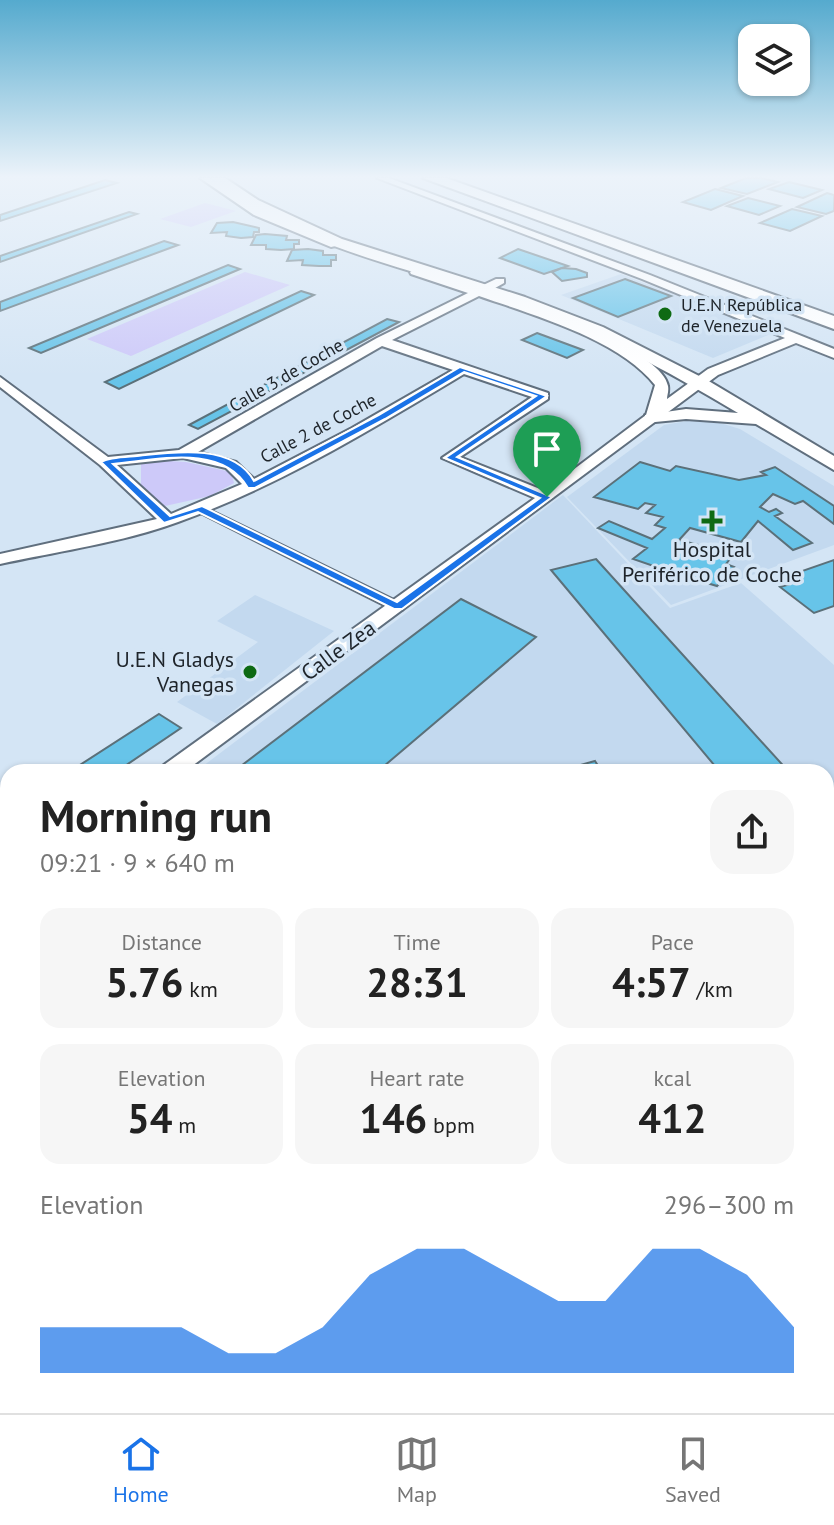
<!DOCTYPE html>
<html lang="en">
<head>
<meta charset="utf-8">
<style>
  :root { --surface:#fff; --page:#f6f6f6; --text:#222; --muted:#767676; --line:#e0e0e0; --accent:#1a73e8 }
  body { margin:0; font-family:"PT Sans",sans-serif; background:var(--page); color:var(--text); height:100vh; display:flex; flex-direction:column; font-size:30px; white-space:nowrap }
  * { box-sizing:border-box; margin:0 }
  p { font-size:26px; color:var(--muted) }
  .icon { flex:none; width:44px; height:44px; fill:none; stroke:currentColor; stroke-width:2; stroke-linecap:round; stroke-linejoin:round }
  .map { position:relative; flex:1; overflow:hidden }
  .sheet { position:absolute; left:0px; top:764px; width:834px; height:650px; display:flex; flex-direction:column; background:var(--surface); border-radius:24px 24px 0 0; box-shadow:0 2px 6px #0004 }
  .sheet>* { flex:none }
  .controls { position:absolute; left:738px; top:24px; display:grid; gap:16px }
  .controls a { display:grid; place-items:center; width:72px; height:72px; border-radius:16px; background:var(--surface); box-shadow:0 2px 6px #0004; font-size:40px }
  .pin { position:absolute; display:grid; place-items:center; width:68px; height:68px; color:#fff; margin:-82px -34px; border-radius:50% 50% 50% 0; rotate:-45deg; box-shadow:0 0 8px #0007 }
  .pin .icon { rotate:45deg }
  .round { display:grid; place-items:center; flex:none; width:84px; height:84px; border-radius:24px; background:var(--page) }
  .summary { display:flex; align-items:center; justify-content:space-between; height:136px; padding:0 40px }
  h1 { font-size:44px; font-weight:700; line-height:60px }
  .stats { display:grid; grid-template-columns:repeat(3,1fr); gap:12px; height:136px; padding:8px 40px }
  .stats div { display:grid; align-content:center; border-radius:20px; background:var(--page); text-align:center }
  .stats b { font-size:40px; font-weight:700 }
  .stats small { font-size:22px; font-weight:400 }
  .stats p { font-size:22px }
  .chart { height:224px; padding:16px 40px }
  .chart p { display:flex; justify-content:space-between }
  .chart svg { width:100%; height:144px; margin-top:8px; fill:var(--accent); opacity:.7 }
  .tabs { display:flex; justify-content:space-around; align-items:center; height:112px; border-top:2px solid var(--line); background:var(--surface); font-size:22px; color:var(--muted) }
  .tabs a { display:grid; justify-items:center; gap:4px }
  .tabs .selected { color:var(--accent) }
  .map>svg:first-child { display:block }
  .built { fill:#c3d9ef }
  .green { fill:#cdc9f9 }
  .building { fill:#67c4e9; stroke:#5b7079; stroke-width:2 }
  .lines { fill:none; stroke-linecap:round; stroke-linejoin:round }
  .pedestrian-casing { stroke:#606f7e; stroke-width:4 }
  .minor-casing { stroke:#606f7e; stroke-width:4 }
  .secondary-casing { stroke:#606f7e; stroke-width:4 }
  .motorway-casing { stroke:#606f7e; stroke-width:4 }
  .pedestrian { fill:#fff; fill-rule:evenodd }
  .minor { fill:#fff; fill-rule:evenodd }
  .secondary { fill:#fff; fill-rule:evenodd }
  .motorway { fill:#fff; fill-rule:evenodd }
  .route { fill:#1a73e8; stroke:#fff; stroke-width:2; fill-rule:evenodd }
  .poi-dot { fill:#0e6a13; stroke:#d4e5f5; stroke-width:3 }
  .labels { text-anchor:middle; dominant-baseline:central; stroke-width:7; stroke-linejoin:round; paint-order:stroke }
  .far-poi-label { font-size:18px; fill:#1e242a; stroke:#d4e5f5; text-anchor:start }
  .far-street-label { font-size:18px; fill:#1e242a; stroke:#d4e5f5 }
  .poi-label { font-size:22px; fill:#1e242a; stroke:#d4e5f5 }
  .street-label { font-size:22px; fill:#1e242a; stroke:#d4e5f5 }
</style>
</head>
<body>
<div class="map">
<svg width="834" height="1413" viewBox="0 0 834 1413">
  <rect width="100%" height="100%" fill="#d4e5f5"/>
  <g class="built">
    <polygon points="621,274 773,333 713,358 561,295"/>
    <polygon points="704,418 740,429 834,486 834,545 671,605 567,497 664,425"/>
    <polygon points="563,495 670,608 741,583 834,665 834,1413 0,1413 0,919 8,913 8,1406 826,1406 826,772 195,772"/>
    <polygon points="255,595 334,631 217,724 177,702 258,642 217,621"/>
  </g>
  <g class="green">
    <polygon points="205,203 236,211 191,227 160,219"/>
    <polygon points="245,272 290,285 131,356 87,339"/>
    <polygon points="153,460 186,462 231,472 234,483 210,496 165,506 141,490 141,464"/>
  </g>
  <g class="building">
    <polygon points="746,178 761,178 778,182 747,194 721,188"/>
    <polygon points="105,180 117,183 0,221 0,215"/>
    <polygon points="789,182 822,190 803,198 769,189"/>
    <polygon points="715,189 743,196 711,210 683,202"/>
    <polygon points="827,193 834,195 834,211 826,214 797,207"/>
    <polygon points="748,198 780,206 759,215 727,206"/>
    <polygon points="792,209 822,216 790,231 760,223"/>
    <polygon points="129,212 137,214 0,262 0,256"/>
    <polygon points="233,222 259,228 259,232 254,232 253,237 241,238 226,236 227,232 211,233 217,223"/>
    <polygon points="265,234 287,236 286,240 299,240 299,244 294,244 294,249 281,250 266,249 266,245 251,245 256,235"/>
    <polygon points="164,241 178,245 0,311 0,302"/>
    <polygon points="308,249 323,251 323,255 336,255 336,260 331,260 331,266 319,266 302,265 303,260 287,261 292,250"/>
    <polygon points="518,249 568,266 544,274 500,258"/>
    <polygon points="228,265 240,269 41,353 29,348"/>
    <polygon points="562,268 576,269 587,273 587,277 562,281 552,272"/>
    <polygon points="625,279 671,296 618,317 573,298"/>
    <polygon points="301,291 314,295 119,389 105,382"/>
    <polygon points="387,319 399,322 198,429 189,425"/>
    <polygon points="537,333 583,350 567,358 522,340"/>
    <polygon points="640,462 670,471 676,466 739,480 766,475 761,472 775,467 834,506 834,524 803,501 795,504 773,494 760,507 769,512 776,509 782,513 775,516 812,543 793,550 758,521 741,542 690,528 679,540 734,554 726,564 734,567 717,586 677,574 633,559 647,548 598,528 609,521 652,539 665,528 655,525 663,517 646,513 655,505 645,503 638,509 594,497"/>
    <polygon points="596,559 789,772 720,772 551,570"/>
    <polygon points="834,560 834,606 814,613 780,587 790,584 782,578"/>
    <polygon points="461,599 536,637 377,772 233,772"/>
    <polygon points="159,714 181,728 116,772 69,772"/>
    <polygon points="595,761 602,772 555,772"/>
    <polygon points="8,940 8,1406 228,1406 230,1413 0,1413 0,946"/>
    <polygon points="826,995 834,1005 834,1209 826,1197"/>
    <polygon points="324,1406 502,1406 504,1413 308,1413"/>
  </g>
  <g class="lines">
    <defs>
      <polygon id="pedestrian" points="199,505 402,604 404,607 402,610 394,610 195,510 193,508"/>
      <g id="minor">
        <polygon points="200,178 210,178 260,211 340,245 331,247 254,215"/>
        <path d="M377,178H389L650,275L834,349V358L796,343L718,375L184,772H158L161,767L535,498L442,458L532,397L464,374C372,429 279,486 178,522C121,543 59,551 0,564V554L157,519L100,465L0,387V377L108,457L179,450L377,338L468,293L411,274L410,272L415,269L477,288L496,279H504V283L488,292C522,303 662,349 668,386C669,391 667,395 667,399L708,369L785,338L642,279ZM479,296C533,315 619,339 655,385L646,415L545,491L460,457L548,399V393L392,340ZM382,346L453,370L352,428L254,479L236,462L198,452ZM183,458L226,468L242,484L171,514L117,465Z"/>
        <polygon points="8,883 8,906 0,909 0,886"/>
      </g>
      <path id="secondary" d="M211,178H225L258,200L342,239L525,297L603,327L707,380L834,456V470L756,424L686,419L645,423V415L686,409L738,413C666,370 593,330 514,303C427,273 276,242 211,178Z"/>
      <polygon id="motorway" points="423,178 446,178 834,316 834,329"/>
    </defs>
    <use href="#pedestrian" class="pedestrian-casing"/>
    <use href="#minor" class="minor-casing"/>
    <use href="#secondary" class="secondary-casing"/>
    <use href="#motorway" class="motorway-casing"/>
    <use href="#pedestrian" class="pedestrian"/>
    <use href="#minor" class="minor"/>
    <use href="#secondary" class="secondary"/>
    <use href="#motorway" class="motorway"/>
  </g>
  <linearGradient id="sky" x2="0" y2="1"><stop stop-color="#55aace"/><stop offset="0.47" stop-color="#ecf3fa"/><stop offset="1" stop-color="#ecf3fa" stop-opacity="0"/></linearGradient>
  <rect width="834" height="376" fill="url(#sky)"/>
  <path class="route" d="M460,367L547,396L457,457L552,497L402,609H394L198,512L164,523L101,462C110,457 125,457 137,456C173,452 233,443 254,481L379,415ZM464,372L536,396L445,458L540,498L397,602L202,506L170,516L113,464C157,460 222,443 248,488H255L385,419Z"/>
  <g class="poi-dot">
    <circle cx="665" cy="314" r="8"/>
    <path d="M708 509h8v8h8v8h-8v8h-8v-8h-8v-8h8z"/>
    <circle cx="250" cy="672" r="8"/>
  </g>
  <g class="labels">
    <g class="far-poi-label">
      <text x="681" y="304">U.E.N República<tspan x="681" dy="21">de Venezuela</tspan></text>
    </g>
    <g class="far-street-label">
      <text transform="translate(286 375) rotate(-30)">Calle 3 de Coche</text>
      <text transform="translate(318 428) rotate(-28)">Calle 2 de Coche</text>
    </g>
    <g class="poi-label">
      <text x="712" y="549">Hospital<tspan x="712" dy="25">Periférico de Coche</tspan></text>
      <text x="234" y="659" text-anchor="end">U.E.N Gladys<tspan x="234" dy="25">Vanegas</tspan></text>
    </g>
    <g class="street-label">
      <text transform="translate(338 650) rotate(-36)">Calle Zea</text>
    </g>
  </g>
</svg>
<div class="controls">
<a><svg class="icon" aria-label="layers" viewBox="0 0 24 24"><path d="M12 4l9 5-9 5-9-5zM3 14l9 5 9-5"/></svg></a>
</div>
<div class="pin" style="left:547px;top:497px;background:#1e9e55"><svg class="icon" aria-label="arrive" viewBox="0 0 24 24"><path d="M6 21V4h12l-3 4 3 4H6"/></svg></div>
<section class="sheet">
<div class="summary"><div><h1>Morning run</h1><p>09:21 · 9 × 640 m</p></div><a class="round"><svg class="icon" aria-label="share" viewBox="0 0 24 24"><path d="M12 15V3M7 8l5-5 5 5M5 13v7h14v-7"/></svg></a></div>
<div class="stats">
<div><p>Distance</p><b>5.76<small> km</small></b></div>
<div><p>Time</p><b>28:31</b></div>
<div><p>Pace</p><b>4:57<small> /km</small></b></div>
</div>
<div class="stats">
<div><p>Elevation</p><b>54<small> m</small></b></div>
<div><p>Heart rate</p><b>146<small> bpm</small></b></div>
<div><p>kcal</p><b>412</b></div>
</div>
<div class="chart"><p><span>Elevation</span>296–300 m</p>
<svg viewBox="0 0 160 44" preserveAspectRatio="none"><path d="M0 44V30L10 30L20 30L30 30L40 38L50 38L60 30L70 14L80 6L90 6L100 14L110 22L120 22L130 6L140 6L150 14L160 30V44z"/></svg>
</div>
</section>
</div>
<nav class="tabs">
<a class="selected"><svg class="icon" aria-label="home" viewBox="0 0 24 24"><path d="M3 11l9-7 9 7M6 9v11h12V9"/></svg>Home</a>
<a><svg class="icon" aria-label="map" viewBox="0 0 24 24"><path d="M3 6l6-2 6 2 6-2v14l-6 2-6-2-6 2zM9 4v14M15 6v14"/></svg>Map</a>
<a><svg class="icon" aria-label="saved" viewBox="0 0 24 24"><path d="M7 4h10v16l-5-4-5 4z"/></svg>Saved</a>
</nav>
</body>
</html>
